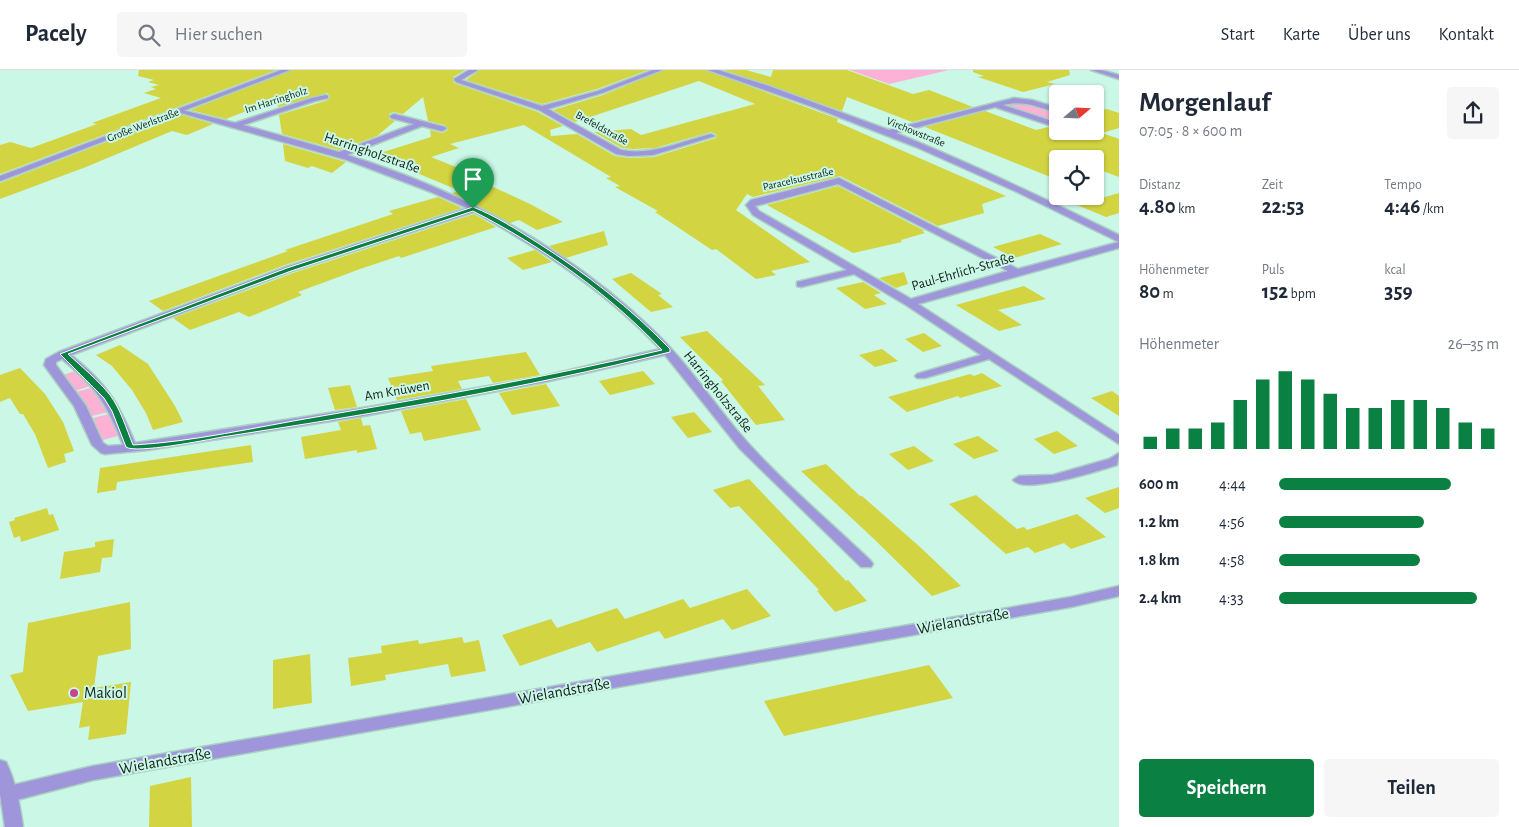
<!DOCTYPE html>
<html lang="de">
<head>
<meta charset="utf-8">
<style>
  :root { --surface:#fff; --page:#f6f6f7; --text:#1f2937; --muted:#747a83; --line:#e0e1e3; --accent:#0b8043 }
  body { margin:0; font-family:"Alegreya Sans",sans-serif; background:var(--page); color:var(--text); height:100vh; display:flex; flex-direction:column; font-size:19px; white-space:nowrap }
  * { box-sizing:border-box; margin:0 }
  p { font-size:16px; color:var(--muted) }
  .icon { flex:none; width:28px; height:28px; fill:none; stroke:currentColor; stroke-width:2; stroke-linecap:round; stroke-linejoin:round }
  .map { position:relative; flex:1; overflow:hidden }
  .drawer { display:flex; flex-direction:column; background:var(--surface); width:400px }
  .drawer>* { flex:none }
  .needle { width:32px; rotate:71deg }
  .buttons { position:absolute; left:1049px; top:15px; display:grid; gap:10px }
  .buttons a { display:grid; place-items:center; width:55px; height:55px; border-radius:5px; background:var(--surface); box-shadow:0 1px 4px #0004; font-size:25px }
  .pin { position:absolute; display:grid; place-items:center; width:42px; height:42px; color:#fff; margin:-51px -21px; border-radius:50% 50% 50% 0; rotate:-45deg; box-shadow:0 0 5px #0007 }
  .pin .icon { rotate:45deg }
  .round { display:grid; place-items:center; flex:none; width:52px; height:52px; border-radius:5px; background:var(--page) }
  .overview { display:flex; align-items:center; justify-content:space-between; height:85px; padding:0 20px }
  h1 { font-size:28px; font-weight:700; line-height:38px }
  .metrics { display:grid; grid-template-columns:repeat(3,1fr); gap:8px; height:85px; padding:5px 20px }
  .metrics div { display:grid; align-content:center }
  .metrics b { font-size:21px; font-weight:700 }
  .metrics small { font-size:14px; font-weight:400 }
  .metrics p { font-size:14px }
  .chart { height:140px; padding:10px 20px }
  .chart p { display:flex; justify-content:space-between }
  .chart svg { width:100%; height:90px; margin-top:5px; stroke:var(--accent); stroke-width:6 }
  .button { display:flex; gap:10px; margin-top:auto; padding:10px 20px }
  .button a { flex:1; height:58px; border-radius:5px; background:var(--accent); color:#fff; font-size:20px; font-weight:700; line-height:58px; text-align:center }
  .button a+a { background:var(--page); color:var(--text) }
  ul { padding:0 20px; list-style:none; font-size:16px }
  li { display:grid; grid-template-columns:80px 60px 1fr; align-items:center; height:38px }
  li i { height:12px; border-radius:6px; background:var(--accent) }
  header { display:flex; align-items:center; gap:30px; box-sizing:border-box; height:70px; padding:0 25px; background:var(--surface); border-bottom:1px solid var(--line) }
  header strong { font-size:24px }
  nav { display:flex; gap:28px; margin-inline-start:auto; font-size:18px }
  .search { width:350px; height:45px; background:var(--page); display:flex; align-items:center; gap:12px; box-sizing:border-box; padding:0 18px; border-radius:5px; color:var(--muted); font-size:19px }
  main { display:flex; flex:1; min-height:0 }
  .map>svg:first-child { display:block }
  .green { fill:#fdb1d5 }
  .building { fill:#d3d441 }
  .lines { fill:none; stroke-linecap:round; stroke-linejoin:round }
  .minor-casing { stroke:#a9d0c2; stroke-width:3 }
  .tertiary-casing { stroke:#a9d0c2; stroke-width:3 }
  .minor { fill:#9f95da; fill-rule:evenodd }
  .tertiary { fill:#9f95da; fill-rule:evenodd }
  .route { fill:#0b8043; stroke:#fff; fill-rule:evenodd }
  .poi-dot { fill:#c7458c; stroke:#caf7e6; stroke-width:2 }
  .labels { text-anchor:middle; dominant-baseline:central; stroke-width:4; stroke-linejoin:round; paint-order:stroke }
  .far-street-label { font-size:11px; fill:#11211c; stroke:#caf7e6 }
  .street-label { font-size:14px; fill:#11211c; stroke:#caf7e6 }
  .near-street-label { font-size:16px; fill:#11211c; stroke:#caf7e6 }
  .near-poi-label { font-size:16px; fill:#11211c; stroke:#caf7e6; text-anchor:start }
</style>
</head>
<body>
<header>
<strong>Pacely</strong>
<div class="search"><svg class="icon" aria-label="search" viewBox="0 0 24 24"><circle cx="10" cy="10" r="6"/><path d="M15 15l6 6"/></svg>Hier suchen</div>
<nav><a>Start</a><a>Karte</a><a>Über uns</a><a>Kontakt</a></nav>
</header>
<main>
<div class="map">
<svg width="1119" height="757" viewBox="0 0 1119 757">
  <rect width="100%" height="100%" fill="#caf7e6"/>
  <g class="green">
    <polygon points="850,0 949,0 889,14"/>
    <polygon points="1015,32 1026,33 1057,44 1057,54 1005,36"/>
    <polygon points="75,301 90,316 75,321 63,305"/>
    <polygon points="91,318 108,342 92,346 76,322"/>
    <polygon points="109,344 118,366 103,370 93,348"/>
  </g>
  <g class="building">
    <polygon points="139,0 276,0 0,104 0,75 10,72 31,78 97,54 92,53 161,28 144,23 156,19 151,17 159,15 148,12 154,10 138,6"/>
    <polygon points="292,0 465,0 453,7 454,13 538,42 563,56 550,60 551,66 577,64 615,86 629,88 654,87 716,68 717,65 711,62 655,78 633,79 622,78 594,62 631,59 641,65 755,34 699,11 575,52 553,40 603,25 664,0 706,0 838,49 837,52 1006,126 982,134 984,143 938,156 840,106 753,127 747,124 736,140 810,192 771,201 776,205 756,209 716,179 712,180 655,142 658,141 615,117 620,116 606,108 611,107 524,55 450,74 459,78 431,87 481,107 476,109 530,134 563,152 537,160 519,150 510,153 452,123 460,121 374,85 431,67 430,60 442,63 448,60 445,55 428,51 423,27 403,44 394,42 389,44 389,49 395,51 377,66 339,80 282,64 279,45 328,30 330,26 327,23 278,37 277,29 226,49 190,40"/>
    <polygon points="480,0 648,0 597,19 542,34 466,10"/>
    <polygon points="724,0 746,0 771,7 773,0 847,0 913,24 929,20 973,37 912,52 847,27 842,41"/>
    <polygon points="973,0 1069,0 1070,5 1047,12 1055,14 1023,22 978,7 984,6 973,2"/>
    <polygon points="1107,39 1119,43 1119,58 1102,63 1119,69 1119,107 1095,98 1095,89 1072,89 1058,83 1058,110 925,57 985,41 1036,60 1048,57 1058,61 1095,61 1095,42"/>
    <polygon points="179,44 213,54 187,65 172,61 86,97 0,129 0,113"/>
    <polygon points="283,74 346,92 332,103 312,96 308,98 285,91"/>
    <polygon points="838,116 925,161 922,161 925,163 901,170 902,172 853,183 767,135"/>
    <polygon points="1119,123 1119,143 1106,147 1077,135"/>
    <polygon points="438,127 462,138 285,195 163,241 149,231 288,181 285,180 393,144 389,141"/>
    <polygon points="474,144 496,157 401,188 399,186 360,199 298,222 302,225 249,247 239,242 190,260 173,248 293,203"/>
    <polygon points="604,161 608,175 566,188 549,176"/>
    <polygon points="1040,164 1062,174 1014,188 993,177"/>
    <polygon points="535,180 552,192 523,200 507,188"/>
    <polygon points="904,202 908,214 896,218 879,208"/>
    <polygon points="631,203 662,224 658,225 673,237 651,242 612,209"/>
    <polygon points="863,212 881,223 874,225 887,234 865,239 836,218"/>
    <polygon points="1024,216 1046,229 998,240 1022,255 999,261 956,235"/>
    <polygon points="707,261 765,315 758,316 785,350 756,355 721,311 723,310 680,267"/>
    <polygon points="924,263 942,276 923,282 905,269"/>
    <polygon points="120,275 148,294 175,336 183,352 153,360 146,343 132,320 112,296 96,285"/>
    <polygon points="882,279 898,291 875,297 859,285"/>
    <polygon points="526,282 540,305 493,313 489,306 458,311 462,319 397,330 388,308 433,301 431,296"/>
    <polygon points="20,298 45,324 63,352 74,381 64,384 66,392 48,398 35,364 23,344 20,344 10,328 0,332 0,305"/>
    <polygon points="643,301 655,314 610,325 599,311"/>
    <polygon points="982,303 1002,316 960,328 958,326 907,342 888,327 970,304 974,306"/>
    <polygon points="546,314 560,336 512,345 499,323"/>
    <polygon points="350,315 357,337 335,340 328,318"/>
    <polygon points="1112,321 1119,326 1119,346 1091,328"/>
    <polygon points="466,329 481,360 424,371 421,362 410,364 401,341"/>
    <polygon points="694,342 712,362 688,368 671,347"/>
    <polygon points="361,348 363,356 370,355 377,379 357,383 357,380 305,389 301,367 341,360 338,352"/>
    <polygon points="1057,361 1078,376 1054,384 1034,369"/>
    <polygon points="978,366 999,381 974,389 953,374"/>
    <polygon points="251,375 253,392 117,412 116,420 97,423 100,398"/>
    <polygon points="914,376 934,391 908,400 889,384"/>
    <polygon points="826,394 860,426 862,426 920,477 961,516 932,526 873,468 801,401"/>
    <polygon points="749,409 846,511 848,510 867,531 835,542 817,521 819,520 739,436 730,438 713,420"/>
    <polygon points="1119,417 1119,438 1105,443 1085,428"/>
    <polygon points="976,425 1017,459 1024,457 1027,460 1077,444 1106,467 1071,479 1064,473 1035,483 1028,477 1006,484 949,434"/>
    <polygon points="47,438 49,445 53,444 59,460 21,472 20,466 14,468 9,452 15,450 14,448"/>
    <polygon points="114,469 112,487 102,488 100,502 60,509 64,482 95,477 95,472"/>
    <polygon points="747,519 771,546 732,560 723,549 665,569 659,561 597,582 590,572 520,596 502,565 551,549 557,558 617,538 625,549 683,529 690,538"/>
    <polygon points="130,532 131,579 98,586 94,618 131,612 126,664 88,670 90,656 79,658 83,632 28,641 10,605 23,602 28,553"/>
    <polygon points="462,567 464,573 479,570 486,601 451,607 448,594 385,605 386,610 351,616 348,588 382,583 381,576 418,570 419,574"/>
    <polygon points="310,584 312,633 273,639 273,590"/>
    <polygon points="929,595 953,628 784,666 764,631"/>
    <polygon points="191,707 192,757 149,757 150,716"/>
  </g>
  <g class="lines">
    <defs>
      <g id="minor">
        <path d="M469,0H478L461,10L542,36L598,21L653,0H662L602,23L548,39L621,80C652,86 682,71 711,64L715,66L653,85L629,86L616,84L539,40L456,12L454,9Z"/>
        <path d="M708,0H718L766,15L889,60L1014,28L1032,30L1058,38V43C1038,37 1023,30 1003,35L1058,53V58L995,37L896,63C972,94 1046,129 1119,165V172L1017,122L916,77L813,37Z"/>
        <polygon points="1091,0 1101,0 1119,5 1119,9"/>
        <path d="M326,25L328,26V28L315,31L243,55L339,82L414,54L391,48L390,46L394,44L445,57L446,59L442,61L422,56L347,85C460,120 566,177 653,260C689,294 715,336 748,373C786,415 830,452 871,491L873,494L871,497H861L740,379L665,285L540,313L369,345L148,380L105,384L101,383L92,375L74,336L44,295L46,289L59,282L286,197L467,138L431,122L347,90L174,41L178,39L235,53L312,28ZM474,142C541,179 607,222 660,279L540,307L369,337L135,373C118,332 106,313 71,285L292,201ZM62,289C96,317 107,334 123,375L108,376L103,373L86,336L56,295V292Z"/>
        <path d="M839,108L1018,199L1119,172V178L918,234L1119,365V374L989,289L925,308H917L915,306L917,304L981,285L906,235L854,204L801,217L797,216V212L847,200L753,145L746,135L751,130ZM838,114L1008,201L911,229L759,141L755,136Z"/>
        <path d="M1119,383L1117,395C1100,400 1025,425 1013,410L1019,406L1053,405L1109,389Z"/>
        <polygon points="1119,516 1119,526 1071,537 93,710 9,732 3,729 0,724 3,719 9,716 93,696 1071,527"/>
      </g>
      <g id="tertiary">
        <polygon points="281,0 290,0 0,111 0,106"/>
        <path d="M0,690L6,692C16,712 20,735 23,757H5L0,724Z"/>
      </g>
    </defs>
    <use href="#minor" class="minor-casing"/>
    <use href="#tertiary" class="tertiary-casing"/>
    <use href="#minor" class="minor"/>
    <use href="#tertiary" class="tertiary"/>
  </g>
  <path class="route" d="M473,137C496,146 517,160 538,173C585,203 631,238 670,279V282C522,319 372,344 222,367C207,370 135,384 126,377L112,341L104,328L60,284L287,198ZM473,141C543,177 608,223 662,280C548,307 432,327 316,347C257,357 192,372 133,375C126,358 121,340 110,325C98,310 82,297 68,284L291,201Z"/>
  <circle class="poi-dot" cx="74" cy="623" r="5"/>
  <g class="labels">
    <g class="far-street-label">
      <text transform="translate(276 30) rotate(-18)">Im Harringholz</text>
      <text transform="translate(143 55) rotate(-21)">Große Werlstraße</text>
      <text transform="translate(602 58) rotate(29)">Brefeldstraße</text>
      <text transform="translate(916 62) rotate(22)">Virchowstraße</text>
      <text transform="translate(798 109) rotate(-13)">Paracelsusstraße</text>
    </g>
    <g class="street-label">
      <text transform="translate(372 83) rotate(19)">Harringholzstraße</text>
      <text transform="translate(963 202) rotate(-16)">Paul-Ehrlich-Straße</text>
      <text transform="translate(397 321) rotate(-10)">Am Knüwen</text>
      <text transform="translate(718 322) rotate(51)">Harringholzstraße</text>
    </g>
    <g class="near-street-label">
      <text transform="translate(963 551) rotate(-10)">Wielandstraße</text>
      <text transform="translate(564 621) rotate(-10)">Wielandstraße</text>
      <text transform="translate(165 691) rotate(-10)">Wielandstraße</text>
    </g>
    <g class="near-poi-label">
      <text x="84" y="623">Makiol</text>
    </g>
  </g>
</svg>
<div class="buttons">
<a><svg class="needle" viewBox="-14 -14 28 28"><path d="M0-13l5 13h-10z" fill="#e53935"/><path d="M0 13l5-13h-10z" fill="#747a83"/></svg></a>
<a><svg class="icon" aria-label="locate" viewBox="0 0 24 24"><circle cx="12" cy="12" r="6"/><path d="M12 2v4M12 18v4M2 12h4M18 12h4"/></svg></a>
</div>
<div class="pin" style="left:473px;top:139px;background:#1e9e55"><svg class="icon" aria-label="arrive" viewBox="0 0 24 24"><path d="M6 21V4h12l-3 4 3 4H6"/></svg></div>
</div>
<section class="drawer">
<div class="overview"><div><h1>Morgenlauf</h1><p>07:05 · 8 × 600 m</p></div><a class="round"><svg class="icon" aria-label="share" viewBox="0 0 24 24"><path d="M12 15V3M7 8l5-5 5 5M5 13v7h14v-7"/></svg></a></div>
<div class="metrics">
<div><p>Distanz</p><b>4.80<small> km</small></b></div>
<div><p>Zeit</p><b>22:53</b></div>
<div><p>Tempo</p><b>4:46<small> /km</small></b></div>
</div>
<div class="metrics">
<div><p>Höhenmeter</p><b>80<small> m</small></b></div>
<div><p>Puls</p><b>152<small> bpm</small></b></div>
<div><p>kcal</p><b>359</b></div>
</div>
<div class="chart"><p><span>Höhenmeter</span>26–35 m</p>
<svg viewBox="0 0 160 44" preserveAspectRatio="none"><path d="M5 44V38M15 44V34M25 44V34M35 44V31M45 44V20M55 44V10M65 44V6M75 44V10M85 44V17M95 44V24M105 44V24M115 44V20M125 44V20M135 44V24M145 44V31M155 44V34"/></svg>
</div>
<ul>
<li><b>600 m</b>4:44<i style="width:78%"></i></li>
<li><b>1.2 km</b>4:56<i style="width:66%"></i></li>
<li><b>1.8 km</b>4:58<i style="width:64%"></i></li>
<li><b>2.4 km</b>4:33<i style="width:90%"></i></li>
</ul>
<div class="button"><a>Speichern</a><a>Teilen</a></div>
</section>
</main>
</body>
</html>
